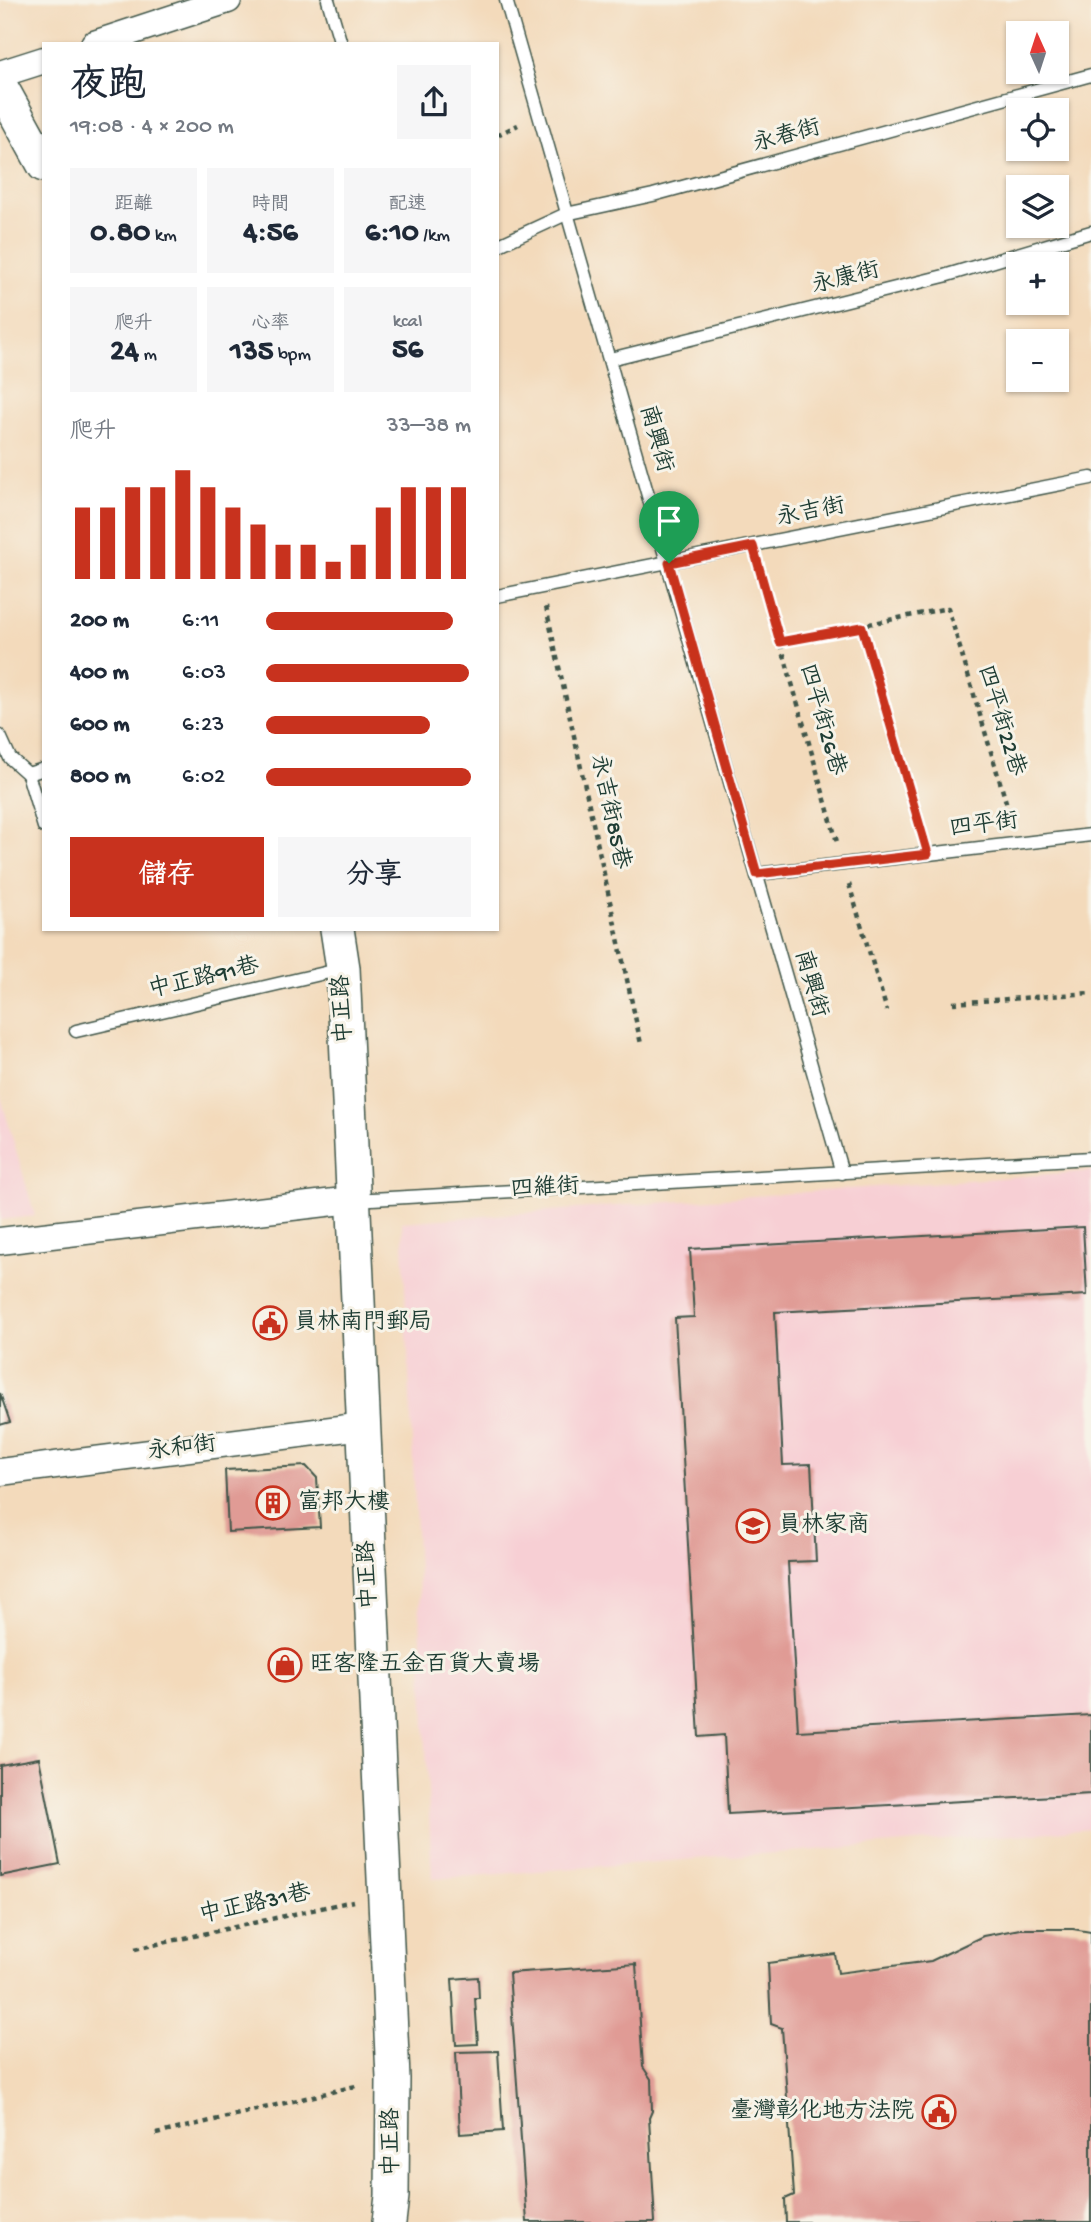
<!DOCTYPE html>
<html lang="zh-TW">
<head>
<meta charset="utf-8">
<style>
  :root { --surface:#fff; --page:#f6f6f7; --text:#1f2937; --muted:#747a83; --accent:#c8321e }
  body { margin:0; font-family:"Gochi Hand","LXGW WenKai TC",sans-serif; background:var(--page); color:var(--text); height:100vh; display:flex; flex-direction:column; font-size:26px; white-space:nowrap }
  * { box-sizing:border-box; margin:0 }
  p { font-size:23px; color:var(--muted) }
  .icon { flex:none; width:38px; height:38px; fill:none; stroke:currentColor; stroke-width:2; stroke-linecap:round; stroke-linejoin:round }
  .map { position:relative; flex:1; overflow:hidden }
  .sheet { position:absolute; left:42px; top:42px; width:457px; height:889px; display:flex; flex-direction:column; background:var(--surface); border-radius:0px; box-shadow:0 2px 5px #0004 }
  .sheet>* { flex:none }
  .needle { width:46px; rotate:357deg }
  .fabs { position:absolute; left:1006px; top:21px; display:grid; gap:14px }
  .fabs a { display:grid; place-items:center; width:63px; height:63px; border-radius:0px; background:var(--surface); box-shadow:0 2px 5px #0004; font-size:35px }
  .pin { position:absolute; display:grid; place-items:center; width:60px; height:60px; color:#fff; margin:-72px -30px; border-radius:50% 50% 50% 0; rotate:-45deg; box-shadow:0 0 7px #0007 }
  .pin .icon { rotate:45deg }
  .round { display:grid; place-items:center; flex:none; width:74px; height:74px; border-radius:0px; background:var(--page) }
  .overview { display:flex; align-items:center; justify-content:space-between; height:119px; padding:0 28px }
  h1 { font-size:38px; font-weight:700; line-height:52px }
  .stats { display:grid; grid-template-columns:repeat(3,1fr); gap:10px; height:119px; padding:7px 28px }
  .stats div { display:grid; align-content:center; border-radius:0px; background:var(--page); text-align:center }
  .stats b { font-size:30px; font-weight:700 }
  .stats small { font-size:19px; font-weight:400 }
  .stats p { font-size:19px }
  .chart { height:196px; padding:14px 28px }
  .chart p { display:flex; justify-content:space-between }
  .chart svg { width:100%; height:126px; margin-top:7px; stroke:var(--accent); stroke-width:6 }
  .primary-button { display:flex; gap:14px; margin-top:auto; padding:14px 28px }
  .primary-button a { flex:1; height:80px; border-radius:0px; background:var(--accent); color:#fff; font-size:28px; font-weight:700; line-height:80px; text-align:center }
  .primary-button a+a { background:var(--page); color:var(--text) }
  ul { padding:0 28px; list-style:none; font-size:23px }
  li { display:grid; grid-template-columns:112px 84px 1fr; align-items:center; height:52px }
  li i { height:18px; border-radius:9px; background:var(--accent) }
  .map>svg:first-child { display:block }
  .built { fill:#f7cfd4 }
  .building { fill:#e09b95 }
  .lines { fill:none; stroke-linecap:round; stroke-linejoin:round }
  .service-casing { stroke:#3f5548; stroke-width:15 }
  .minor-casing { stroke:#3f5548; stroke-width:29 }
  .tertiary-casing { stroke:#3f5548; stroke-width:36 }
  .path { stroke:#3f5548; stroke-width:4.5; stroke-dasharray:5 5; stroke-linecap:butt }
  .service { stroke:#fff; stroke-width:12 }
  .minor { stroke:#fff; stroke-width:26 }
  .tertiary { stroke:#fff; stroke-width:33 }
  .route-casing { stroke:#fff; stroke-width:14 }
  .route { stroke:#c8321e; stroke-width:9 }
  .labels { text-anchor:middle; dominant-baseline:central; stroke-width:6; stroke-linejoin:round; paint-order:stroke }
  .street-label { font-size:23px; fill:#1f3d34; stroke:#f7f3e8 }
  .poi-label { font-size:23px; fill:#1f3d34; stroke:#f7f3e8; text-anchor:start }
</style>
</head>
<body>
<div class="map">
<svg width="1091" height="2222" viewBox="0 0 1091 2222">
  <rect width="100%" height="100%" fill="#f7f3e8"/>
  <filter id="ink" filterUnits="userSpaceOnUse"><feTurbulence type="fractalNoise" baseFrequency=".0143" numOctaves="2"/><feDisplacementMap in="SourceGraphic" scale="14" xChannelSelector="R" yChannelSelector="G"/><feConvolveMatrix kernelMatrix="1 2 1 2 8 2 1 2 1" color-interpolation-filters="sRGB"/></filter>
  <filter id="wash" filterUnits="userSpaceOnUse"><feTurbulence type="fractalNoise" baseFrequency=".00686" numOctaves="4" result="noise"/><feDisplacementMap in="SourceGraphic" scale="28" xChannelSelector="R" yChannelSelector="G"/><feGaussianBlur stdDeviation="1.57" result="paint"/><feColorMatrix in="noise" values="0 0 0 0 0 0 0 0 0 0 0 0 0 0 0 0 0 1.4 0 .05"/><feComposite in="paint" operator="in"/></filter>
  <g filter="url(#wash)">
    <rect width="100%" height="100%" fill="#f3dabb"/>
    <g class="built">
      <polygon points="0,1094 35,1216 0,1220"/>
      <polygon points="1091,1171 1091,1829 432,1879 402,1222"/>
    </g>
    <g id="blocks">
      <g class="building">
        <polygon points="1083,1227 1087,1295 775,1312 783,1465 811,1464 816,1561 788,1562 798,1731 1091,1715 1091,1794 728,1814 724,1735 699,1737 675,1318 694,1317 690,1249"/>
        <polygon points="0,1393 10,1422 0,1425"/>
        <polygon points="306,1466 317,1478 320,1527 228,1532 225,1470"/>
        <polygon points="39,1758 60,1864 0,1876 0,1765"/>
        <polygon points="1020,1929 1073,1929 1091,1932 1091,2222 786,2222 785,2199 794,2195 782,2028 771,2024 768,1963 835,1954 838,1973 931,1961 983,1936"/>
        <polygon points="636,1964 643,2067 651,2079 652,2111 649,2118 655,2222 527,2222 509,1973"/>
        <polygon points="478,1977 479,1998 475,1998 478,2044 456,2045 452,1979"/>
        <polygon points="498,2051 503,2131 460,2134 456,2052"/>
      </g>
    </g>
  </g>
  <g filter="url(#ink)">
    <use href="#blocks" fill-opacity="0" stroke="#3f5548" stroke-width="2"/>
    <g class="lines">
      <defs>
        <g id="service">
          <polyline points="328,0 341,44"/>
          <polyline points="506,0 842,1173"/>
          <polyline points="497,246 566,214 653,195 1091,75"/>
          <polyline points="610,359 944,276 1091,232"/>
          <polyline points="497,596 1091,478"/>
          <polyline points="0,736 10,758 28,774"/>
          <polyline points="44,769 28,774 44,827"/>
          <polyline points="757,874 1091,835"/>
          <polyline points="76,1031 342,969"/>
          <polyline points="354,1200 1091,1158"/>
        </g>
        <g id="minor">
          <polyline points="94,44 228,0"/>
          <polyline points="0,74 44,60"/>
          <polyline points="0,1241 352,1200"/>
          <polyline points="0,1472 363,1426"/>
        </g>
        <g id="tertiary">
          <polyline points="0,85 44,165"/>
          <polyline points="337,929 343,968 393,2078 392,2196 389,2222"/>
        </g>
      </defs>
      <use href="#service" class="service-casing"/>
      <use href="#minor" class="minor-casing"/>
      <use href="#tertiary" class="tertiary-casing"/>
      <g class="path">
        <polyline points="497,135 518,125"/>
        <polyline points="759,567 837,842"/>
        <polyline points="546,607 641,1044"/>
        <polyline points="862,627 922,833"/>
        <polyline points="780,642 948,608 1012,822"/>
        <polyline points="849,884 887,1011"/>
        <polyline points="953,1003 1091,993"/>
        <polyline points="135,1949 353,1901"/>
        <polyline points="156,2134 360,2085"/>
      </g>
      <use href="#service" class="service"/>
      <use href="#minor" class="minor"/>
      <use href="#tertiary" class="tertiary"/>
    </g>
  </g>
  <g class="lines" filter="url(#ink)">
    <defs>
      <polygon id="route" points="753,546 780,642 862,627 928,854 757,874 669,563"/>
    </defs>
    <use href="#route" class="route-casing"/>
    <use href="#route" class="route"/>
  </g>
  <defs>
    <symbol id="civic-ring" viewBox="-11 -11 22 22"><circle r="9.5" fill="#f7f3e8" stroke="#c8321e" stroke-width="1.5"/><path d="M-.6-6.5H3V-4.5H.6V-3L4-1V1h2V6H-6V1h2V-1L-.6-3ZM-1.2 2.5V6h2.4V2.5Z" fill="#c8321e"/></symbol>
    <symbol id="building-ring" viewBox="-11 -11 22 22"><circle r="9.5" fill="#f7f3e8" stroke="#c8321e" stroke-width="1.5"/><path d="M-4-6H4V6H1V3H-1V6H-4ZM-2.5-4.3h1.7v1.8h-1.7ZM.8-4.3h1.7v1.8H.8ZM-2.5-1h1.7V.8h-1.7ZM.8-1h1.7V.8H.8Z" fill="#c8321e"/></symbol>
    <symbol id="school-ring" viewBox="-11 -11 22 22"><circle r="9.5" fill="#f7f3e8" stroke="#c8321e" stroke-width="1.5"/><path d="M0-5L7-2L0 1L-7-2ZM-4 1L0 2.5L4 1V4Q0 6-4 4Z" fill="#c8321e"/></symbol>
    <symbol id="shop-ring" viewBox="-11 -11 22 22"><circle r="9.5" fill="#f7f3e8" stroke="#c8321e" stroke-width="1.5"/><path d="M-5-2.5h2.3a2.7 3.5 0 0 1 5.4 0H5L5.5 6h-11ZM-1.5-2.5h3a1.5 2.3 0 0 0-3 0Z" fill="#c8321e"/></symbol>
  </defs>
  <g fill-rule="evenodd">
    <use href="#civic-ring" x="251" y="1304" width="38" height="38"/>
    <use href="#building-ring" x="254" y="1484" width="38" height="38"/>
    <use href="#school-ring" x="734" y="1507" width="38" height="38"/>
    <use href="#shop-ring" x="266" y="1646" width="38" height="38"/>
    <use href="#civic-ring" x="920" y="2093" width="38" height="38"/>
  </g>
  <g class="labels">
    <g class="street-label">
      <text transform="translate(787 137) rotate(-15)">永春街</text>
      <text transform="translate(846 279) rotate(-14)">永康街</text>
      <text transform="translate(655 439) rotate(74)">南興街</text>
      <text transform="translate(811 513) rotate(-11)">永吉街</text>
      <text transform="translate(821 720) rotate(74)">四平街26巷</text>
      <text transform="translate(1000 721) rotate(73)">四平街22巷</text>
      <text transform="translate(609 812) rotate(78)">永吉街85巷</text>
      <text transform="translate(984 826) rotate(-7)">四平街</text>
      <text transform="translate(204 979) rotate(-13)">中正路91巷</text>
      <text transform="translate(810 984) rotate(74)">南興街</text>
      <text transform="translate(344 1009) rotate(-93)">中正路</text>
      <text transform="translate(545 1189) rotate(-3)">四維街</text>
      <text transform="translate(182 1449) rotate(-7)">永和街</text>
      <text transform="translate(369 1575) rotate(-92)">中正路</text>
      <text transform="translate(255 1905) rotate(-12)">中正路31巷</text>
      <text transform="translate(392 2142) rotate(-90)">中正路</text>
    </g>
    <g class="poi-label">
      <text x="294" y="1323">員林南門郵局</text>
      <text x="298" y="1503">富邦大樓</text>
      <text x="778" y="1526">員林家商</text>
      <text x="310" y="1665">旺客隆五金百貨大賣場</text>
      <text x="914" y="2112" text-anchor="end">臺灣彰化地方法院</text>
    </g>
  </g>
</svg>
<div class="fabs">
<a><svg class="needle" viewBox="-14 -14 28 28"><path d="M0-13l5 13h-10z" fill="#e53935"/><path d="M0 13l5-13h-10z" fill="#747a83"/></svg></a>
<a><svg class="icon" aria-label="locate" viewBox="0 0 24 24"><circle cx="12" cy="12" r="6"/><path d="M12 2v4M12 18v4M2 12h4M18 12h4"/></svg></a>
<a><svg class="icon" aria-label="layers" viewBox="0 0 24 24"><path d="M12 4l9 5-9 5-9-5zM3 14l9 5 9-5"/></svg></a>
<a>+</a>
<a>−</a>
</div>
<div class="pin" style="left:669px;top:563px;background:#1e9e55"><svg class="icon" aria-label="arrive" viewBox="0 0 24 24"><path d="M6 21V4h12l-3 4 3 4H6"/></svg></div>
<section class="sheet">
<div class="overview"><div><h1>夜跑</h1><p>19:08 · 4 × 200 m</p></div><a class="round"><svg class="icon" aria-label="share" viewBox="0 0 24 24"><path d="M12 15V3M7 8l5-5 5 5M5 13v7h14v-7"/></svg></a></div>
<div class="stats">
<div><p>距離</p><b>0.80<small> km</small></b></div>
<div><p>時間</p><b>4:56</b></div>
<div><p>配速</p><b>6:10<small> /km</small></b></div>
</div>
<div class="stats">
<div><p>爬升</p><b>24<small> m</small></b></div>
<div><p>心率</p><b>135<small> bpm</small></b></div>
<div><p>kcal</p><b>56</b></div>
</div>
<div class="chart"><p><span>爬升</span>33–38 m</p>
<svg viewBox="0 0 160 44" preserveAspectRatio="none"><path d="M5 44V19M15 44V19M25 44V12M35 44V12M45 44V6M55 44V12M65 44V19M75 44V25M85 44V32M95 44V32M105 44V38M115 44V32M125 44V19M135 44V12M145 44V12M155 44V12"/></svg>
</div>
<ul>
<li><b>200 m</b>6:11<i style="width:91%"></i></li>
<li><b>400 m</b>6:03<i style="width:99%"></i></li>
<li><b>600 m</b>6:23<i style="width:80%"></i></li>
<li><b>800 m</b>6:02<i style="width:100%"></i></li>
</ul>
<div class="primary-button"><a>儲存</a><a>分享</a></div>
</section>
</div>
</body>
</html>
